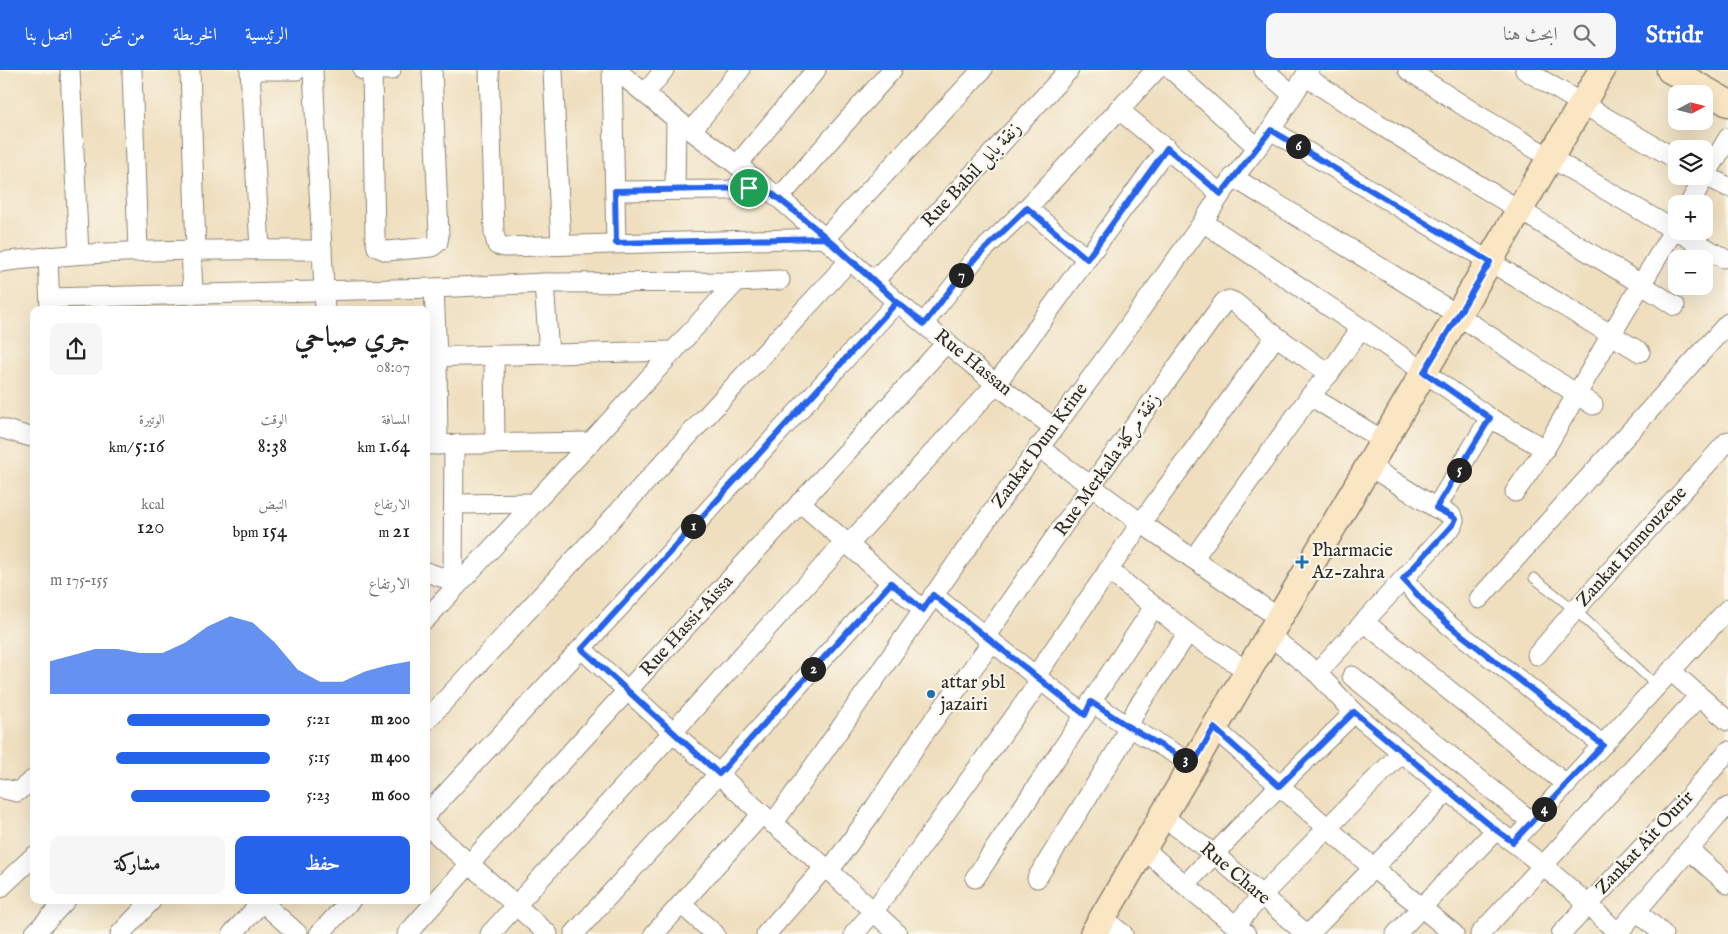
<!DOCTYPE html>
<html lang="ar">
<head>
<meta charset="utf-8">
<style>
  :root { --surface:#fff; --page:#f6f6f6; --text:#222; --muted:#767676; --accent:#2563eb }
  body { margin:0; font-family:"IM FELL English",Amiri,serif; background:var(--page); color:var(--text); direction:rtl; height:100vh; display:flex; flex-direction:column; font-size:19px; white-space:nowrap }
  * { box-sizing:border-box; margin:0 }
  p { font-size:16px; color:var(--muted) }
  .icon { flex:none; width:28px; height:28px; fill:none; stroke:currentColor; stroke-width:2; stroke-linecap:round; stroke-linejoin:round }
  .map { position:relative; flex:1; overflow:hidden; direction:ltr }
  .sheet { position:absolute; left:30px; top:236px; width:400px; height:598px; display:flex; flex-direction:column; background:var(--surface); border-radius:10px; box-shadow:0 5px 20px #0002; direction:rtl }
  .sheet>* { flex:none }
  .needle { width:32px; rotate:83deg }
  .controls { position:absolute; left:1668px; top:15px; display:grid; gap:10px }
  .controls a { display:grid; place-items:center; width:45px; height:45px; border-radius:10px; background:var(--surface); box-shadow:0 5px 20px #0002; font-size:25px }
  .pin { position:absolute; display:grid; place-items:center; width:42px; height:42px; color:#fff; margin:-21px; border:2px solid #fff; border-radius:50%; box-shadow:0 1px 5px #0007 }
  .km { position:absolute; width:25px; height:25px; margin:-12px; border-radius:50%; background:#222; color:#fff; font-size:14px; line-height:25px; text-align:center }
  .round { display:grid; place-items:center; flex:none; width:52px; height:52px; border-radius:10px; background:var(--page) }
  .headline { display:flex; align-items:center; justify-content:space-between; height:85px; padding:0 20px }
  h1 { font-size:28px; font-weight:600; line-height:38px }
  .metrics { display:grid; grid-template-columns:repeat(3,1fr); gap:8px; height:85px; padding:5px 20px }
  .metrics div { display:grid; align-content:center }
  .metrics b { font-size:21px; font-weight:600 }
  .metrics small { font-size:14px; font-weight:400 }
  .metrics p { font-size:14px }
  .chart { height:140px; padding:10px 20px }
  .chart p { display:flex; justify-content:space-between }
  .chart svg { width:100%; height:90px; margin-top:5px; fill:var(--accent); opacity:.7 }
  .primary-button { display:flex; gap:10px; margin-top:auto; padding:10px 20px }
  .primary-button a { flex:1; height:58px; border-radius:10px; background:var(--accent); color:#fff; font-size:20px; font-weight:600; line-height:58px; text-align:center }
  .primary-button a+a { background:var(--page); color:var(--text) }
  ul { padding:0 20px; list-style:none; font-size:16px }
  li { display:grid; grid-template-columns:80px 60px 1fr; align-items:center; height:38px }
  li i { height:12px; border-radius:6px; background:var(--accent) }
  header { display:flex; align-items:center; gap:30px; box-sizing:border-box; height:70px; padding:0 25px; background:var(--accent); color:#fff }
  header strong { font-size:24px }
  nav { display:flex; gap:28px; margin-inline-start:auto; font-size:18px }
  .search { width:350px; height:45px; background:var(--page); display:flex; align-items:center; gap:12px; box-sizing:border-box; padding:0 18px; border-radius:10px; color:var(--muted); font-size:19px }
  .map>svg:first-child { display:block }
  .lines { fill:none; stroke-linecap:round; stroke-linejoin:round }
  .lane-casing { stroke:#8d8575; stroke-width:11 }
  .street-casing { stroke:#8d8575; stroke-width:21 }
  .secondary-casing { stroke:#8d8575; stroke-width:29 }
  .lane { stroke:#fff; stroke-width:9 }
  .street { stroke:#fff; stroke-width:19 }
  .secondary { stroke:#fbe6c4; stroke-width:26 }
  .route-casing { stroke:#fff; stroke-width:10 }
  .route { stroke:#2563eb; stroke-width:6 }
  .poi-dot { fill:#1f6fb2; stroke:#fbf7ec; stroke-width:2 }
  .labels { text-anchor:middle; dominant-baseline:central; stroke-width:4; stroke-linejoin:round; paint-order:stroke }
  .street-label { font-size:19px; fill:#2b2b2b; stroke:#fbf7ec }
  .poi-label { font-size:19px; fill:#2b2b2b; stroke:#fbf7ec; text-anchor:start }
</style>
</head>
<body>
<header>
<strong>Stridr</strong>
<div class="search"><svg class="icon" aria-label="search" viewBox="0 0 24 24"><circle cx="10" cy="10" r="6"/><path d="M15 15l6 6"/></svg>ابحث هنا</div>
<nav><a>الرئيسية</a><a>الخريطة</a><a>من نحن</a><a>اتصل بنا</a></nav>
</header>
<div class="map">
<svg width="1728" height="864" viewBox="0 0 1728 864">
  <rect width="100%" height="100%" fill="#fbf7ec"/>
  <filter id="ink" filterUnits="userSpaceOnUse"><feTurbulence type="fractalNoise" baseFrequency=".02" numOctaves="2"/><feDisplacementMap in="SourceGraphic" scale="10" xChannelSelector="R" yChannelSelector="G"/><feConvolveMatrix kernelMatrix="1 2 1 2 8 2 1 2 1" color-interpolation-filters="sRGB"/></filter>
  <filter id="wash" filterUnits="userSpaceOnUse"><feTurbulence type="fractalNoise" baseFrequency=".0096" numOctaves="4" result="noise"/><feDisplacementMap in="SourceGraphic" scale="20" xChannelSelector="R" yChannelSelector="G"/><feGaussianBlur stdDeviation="1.12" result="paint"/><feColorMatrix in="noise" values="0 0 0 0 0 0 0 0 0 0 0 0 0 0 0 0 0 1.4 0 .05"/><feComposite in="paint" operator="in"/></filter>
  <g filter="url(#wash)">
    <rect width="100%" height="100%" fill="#efdfbf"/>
  </g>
  <g filter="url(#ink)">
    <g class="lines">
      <defs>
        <polyline id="lane" points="1534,508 1575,540 1657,616"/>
        <g id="street">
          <polyline points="70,0 79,184"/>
          <polyline points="132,0 138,182"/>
          <polyline points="190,0 196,180"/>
          <polyline points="250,0 260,179"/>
          <polyline points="253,0 297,0"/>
          <polyline points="313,0 325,240"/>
          <polyline points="363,0 391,0"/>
          <polyline points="372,0 375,168 377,177 387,181 432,177 438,172 439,165 432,0"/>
          <polyline points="489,0 494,163 497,175 505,177 825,168 982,0"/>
          <polyline points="553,0 561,175"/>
          <polyline points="612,0 616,173"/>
          <polyline points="616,0 676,49 737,95 779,128 897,232 996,314 1053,357"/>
          <polyline points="1172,0 1257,77"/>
          <polyline points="1264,0 1292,24"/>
          <polyline points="1408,0 1481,47 1676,161"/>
          <polyline points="1525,0 1676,89"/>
          <polyline points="1305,6 1377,53 1641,214 1675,236"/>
          <polyline points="645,24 664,0"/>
          <polyline points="1118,39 1221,124"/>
          <polyline points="692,60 740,0"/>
          <polyline points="1271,60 1640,282"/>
          <polyline points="737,95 816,0"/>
          <polyline points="1704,105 1728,117"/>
          <polyline points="1233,107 1458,245 1593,335"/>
          <polyline points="675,120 676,49"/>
          <polyline points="615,121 728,120 763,117"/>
          <polyline points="779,128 892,0"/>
          <polyline points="1689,134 1728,68"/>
          <polyline points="1027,138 1087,189"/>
          <polyline points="1203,152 1361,258 1490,348 1545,379"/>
          <polyline points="1677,161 1723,188"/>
          <polyline points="191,180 193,223"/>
          <polyline points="48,186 50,239"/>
          <path d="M0,192C107,179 215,179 322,180"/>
          <polyline points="874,211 1069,0"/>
          <polyline points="544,213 549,284"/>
          <polyline points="434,218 437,287 438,375"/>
          <polyline points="50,228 434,218 544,213 736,212 780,210"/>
          <polyline points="924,253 978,185 1027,138 1156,0"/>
          <polyline points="494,285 495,374"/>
          <polyline points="426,287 674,281"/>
          <polyline points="1310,326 1384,371"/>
          <polyline points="0,358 34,368"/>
          <polyline points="426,375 591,372"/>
          <polyline points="1038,377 1141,453 1279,548"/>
          <polyline points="1515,422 1545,379 1611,265 1676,156"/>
          <polyline points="800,432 923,540"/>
          <polyline points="454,434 533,433"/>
          <polyline points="1436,438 1490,348"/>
          <polyline points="848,475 996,314 1167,78"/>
          <polyline points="1193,489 1310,326 1329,304 1361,258"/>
          <polyline points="1108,500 1188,563 1248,601"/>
          <polyline points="426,502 459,513"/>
          <polyline points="1403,509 1426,535 1450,556 1603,675"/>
          <polyline points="453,511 454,375"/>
          <polyline points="933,525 1085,645"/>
          <polyline points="1479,529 1728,253"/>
          <polyline points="426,549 591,372 736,212"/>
          <polyline points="1364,552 1567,715"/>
          <path d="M1269,565L1317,603L1354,643L1496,760C1539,790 1580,826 1618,863"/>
          <polyline points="985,567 1091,416 1224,232 1229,230 1234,232 1276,266 1329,304"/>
          <polyline points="582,579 762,744 825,797 898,864"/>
          <polyline points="1537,585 1575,540 1728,371"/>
          <polyline points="1671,601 1728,651"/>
          <polyline points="1317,603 1452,456 1454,450 1451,445 1436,438 1369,396"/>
          <polyline points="1352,606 1532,752"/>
          <polyline points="1035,607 1141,453 1276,266"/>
          <polyline points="1091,632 1129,657 1193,694"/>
          <polyline points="426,651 850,190"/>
          <polyline points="1214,658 1373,798 1454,864"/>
          <polyline points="0,718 17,722 34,709"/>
          <polyline points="426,745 656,498 897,232"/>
          <polyline points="1162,746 1215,785 1306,864"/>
          <polyline points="773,754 1000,431 1121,267 1203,152 1221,124 1271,60 1309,0"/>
          <polyline points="426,755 548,864"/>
          <polyline points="1513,772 1728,539"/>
          <polyline points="1143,778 1185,815 1246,864"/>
          <polyline points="1689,780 1728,814"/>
          <polyline points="829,801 870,745 922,666 992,572"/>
          <polyline points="975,808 1085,645 1091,632 1154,537"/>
          <polyline points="1037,808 1119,677 1137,638 1188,563"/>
          <polyline points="1185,815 1279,716 1354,643"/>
          <polyline points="0,818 34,786"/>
          <polyline points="260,830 298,864"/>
          <polyline points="681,834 715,864"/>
          <polyline points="1637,841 1663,864"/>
          <polyline points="1102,848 1123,864"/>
          <polyline points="1236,855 1261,826 1402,682"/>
          <polyline points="34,864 66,830"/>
          <polyline points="120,864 152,830"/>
          <polyline points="232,864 262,832"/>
          <polyline points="319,864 351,830"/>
          <path d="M407,864C584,664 768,470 947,272"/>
          <polyline points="490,864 845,472"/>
          <polyline points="574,864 891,513"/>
          <polyline points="654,864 762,744"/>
          <polyline points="766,864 825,797"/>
          <polyline points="854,864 873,842 914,787 1040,611"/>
          <polyline points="1309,864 1448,721"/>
          <polyline points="1396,864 1496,760"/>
          <polyline points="1480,864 1699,626"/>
          <polyline points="1561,864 1683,734 1728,681"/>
          <polyline points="1617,864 1720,743 1728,737"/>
        </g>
        <g id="secondary">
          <polyline points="1670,0 1728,33"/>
          <polyline points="1093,864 1602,0"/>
        </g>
      </defs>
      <use href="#lane" class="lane-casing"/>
      <use href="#street" class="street-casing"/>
      <use href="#secondary" class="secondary-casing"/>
      <use href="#lane" class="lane"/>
      <use href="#street" class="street"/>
      <use href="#secondary" class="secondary"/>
    </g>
  </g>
  <g class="lines" filter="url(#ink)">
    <defs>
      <path id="route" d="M749,118L763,117C810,151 854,192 897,232L582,579L719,704L891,513L923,540L933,525L1085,645L1091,632L1129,657L1193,694L1214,658L1279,716L1354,642L1496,760L1513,772L1603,675L1450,556L1426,534L1403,509L1454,453L1455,449L1453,447L1436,438L1490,348L1424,302L1490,192L1271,60L1221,124L1167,78L1087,189L1027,138L970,194L924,254L897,232L825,168L616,173L615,121L749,118"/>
    </defs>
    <use href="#route" class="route-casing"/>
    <use href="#route" class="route"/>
  </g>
  <g class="poi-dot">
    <path d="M1299.5 484.5h5v5h5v5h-5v5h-5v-5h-5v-5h5z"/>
    <circle cx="931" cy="624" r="5"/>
  </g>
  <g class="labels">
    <g class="street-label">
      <text transform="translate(972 105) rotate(-47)">Rue Babil زنقة بابل</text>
      <text transform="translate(973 293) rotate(39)">Rue Hassan</text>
      <text transform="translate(1040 376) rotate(-54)">Zankat Dum Krine</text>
      <text transform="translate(1108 395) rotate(-55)">Rue Merkala زنقة مركلة</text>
      <text transform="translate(1632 477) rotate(-48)">Zankat Immouzene</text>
      <text transform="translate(687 556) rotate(-48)">Rue Hassi-Aissa</text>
      <text transform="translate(1645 773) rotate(-47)">Zankat Ait Ourir</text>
      <text transform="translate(1235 804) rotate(40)">Rue Chare</text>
    </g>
    <g class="poi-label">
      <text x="1312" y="481">Pharmacie<tspan x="1312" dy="22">Az-zahra</tspan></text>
      <text x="941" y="613">attar 9bl<tspan x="941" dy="22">jazairi</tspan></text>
    </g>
  </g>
</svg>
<div class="controls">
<a><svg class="needle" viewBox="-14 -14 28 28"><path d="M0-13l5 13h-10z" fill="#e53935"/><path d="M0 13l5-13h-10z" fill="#767676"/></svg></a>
<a><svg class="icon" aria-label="layers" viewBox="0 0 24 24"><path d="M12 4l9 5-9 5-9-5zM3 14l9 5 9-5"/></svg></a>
<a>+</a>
<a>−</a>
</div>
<div class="pin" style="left:749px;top:118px;background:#1e9e55"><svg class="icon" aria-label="arrive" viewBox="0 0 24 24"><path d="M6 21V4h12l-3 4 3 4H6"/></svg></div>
<b class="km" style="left:693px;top:456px">1</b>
<b class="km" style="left:813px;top:599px">2</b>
<b class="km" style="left:1185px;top:690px">3</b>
<b class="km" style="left:1544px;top:739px">4</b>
<b class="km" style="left:1459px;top:400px">5</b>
<b class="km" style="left:1298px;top:76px">6</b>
<b class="km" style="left:961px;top:205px">7</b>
<section class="sheet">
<div class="headline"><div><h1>جري صباحي</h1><p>08:07</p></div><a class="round"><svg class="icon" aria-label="share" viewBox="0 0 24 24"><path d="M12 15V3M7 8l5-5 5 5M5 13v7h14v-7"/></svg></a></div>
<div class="metrics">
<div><p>المسافة</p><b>1.64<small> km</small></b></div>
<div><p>الوقت</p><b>8:38</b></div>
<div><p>الوتيرة</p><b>5:16<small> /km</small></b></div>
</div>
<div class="metrics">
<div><p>الارتفاع</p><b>21<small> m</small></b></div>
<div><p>النبض</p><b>154<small> bpm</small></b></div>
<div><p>kcal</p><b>120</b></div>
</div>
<div class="chart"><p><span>الارتفاع</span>155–175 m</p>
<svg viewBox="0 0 160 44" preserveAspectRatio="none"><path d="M0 44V28L10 25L20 22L30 22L40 24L50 24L60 19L70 11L80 6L90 9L100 19L110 32L120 38L130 38L140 33L150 30L160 28V44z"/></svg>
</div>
<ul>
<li><b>200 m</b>5:21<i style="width:65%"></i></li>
<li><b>400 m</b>5:15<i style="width:70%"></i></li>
<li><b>600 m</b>5:23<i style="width:63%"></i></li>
</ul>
<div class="primary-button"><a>حفظ</a><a>مشاركة</a></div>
</section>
</div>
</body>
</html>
